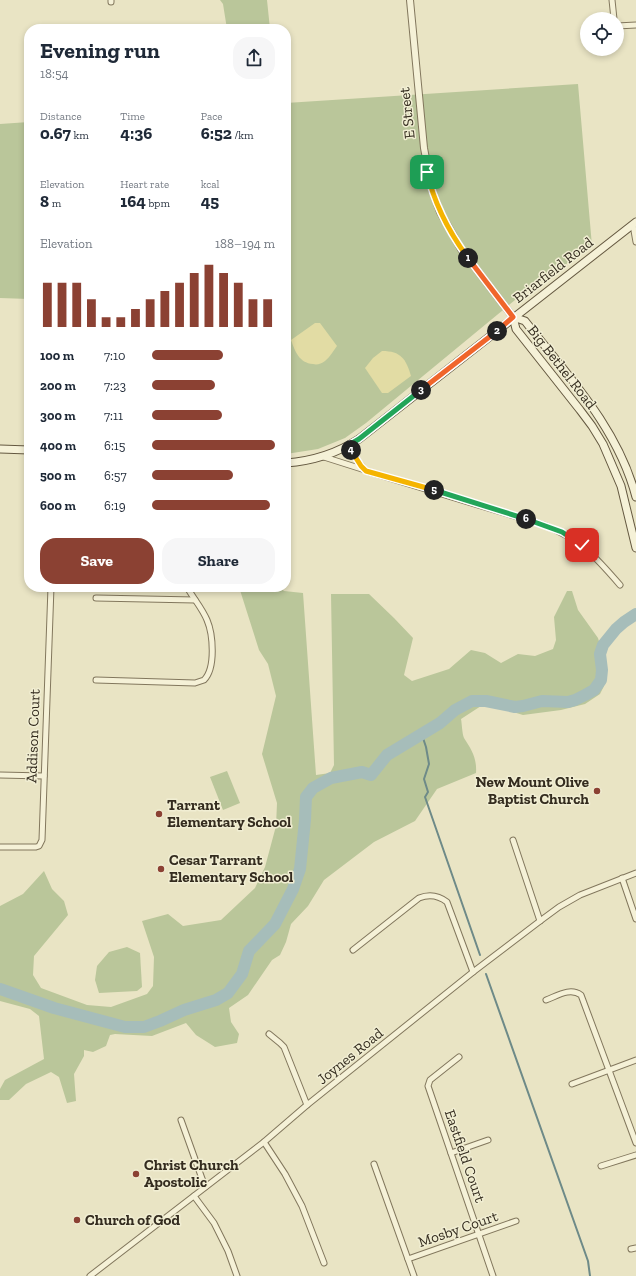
<!DOCTYPE html>
<html lang="en">
<head>
<meta charset="utf-8">
<style>
  :root { --surface:#fff; --page:#f6f6f7; --text:#1f2937; --muted:#747a83; --accent:#8b4133 }
  body { margin:0; font-family:"Zilla Slab",serif; background:var(--page); color:var(--text); height:100vh; display:flex; flex-direction:column; font-size:15px; white-space:nowrap }
  * { box-sizing:border-box; margin:0 }
  p { font-size:13px; color:var(--muted) }
  .icon { flex:none; width:22px; height:22px; fill:none; stroke:currentColor; stroke-width:2; stroke-linecap:round; stroke-linejoin:round }
  .map { position:relative; flex:1; overflow:hidden }
  .panel { position:absolute; left:24px; top:24px; width:267px; height:568px; display:flex; flex-direction:column; background:var(--surface); border-radius:16px; box-shadow:0 2px 6px #0003 }
  .panel>* { flex:none }
  .controls { position:absolute; left:580px; top:12px; display:grid; gap:8px }
  .controls a { display:grid; place-items:center; width:44px; height:44px; border-radius:50%; background:var(--surface); box-shadow:0 2px 6px #0003; font-size:20px }
  .pin { position:absolute; display:grid; place-items:center; width:34px; height:34px; color:#fff; margin:-17px; border-radius:8px; box-shadow:0 2px 6px #0006 }
  .km { position:absolute; width:20px; height:20px; margin:-10px; border-radius:50%; background:#222; color:#fff; font-size:11px; line-height:20px; text-align:center }
  .round { display:grid; place-items:center; flex:none; width:42px; height:42px; border-radius:16px; background:var(--page) }
  .summary { display:flex; align-items:center; justify-content:space-between; height:68px; padding:0 16px }
  h1 { font-size:22px; font-weight:700; line-height:30px }
  .figures { display:grid; grid-template-columns:repeat(3,1fr); gap:6px; height:68px; padding:4px 16px }
  .figures div { display:grid; align-content:center }
  .figures b { font-size:17px; font-weight:700 }
  .figures small { font-size:11px; font-weight:400 }
  .figures p { font-size:11px }
  .chart { height:112px; padding:8px 16px }
  .chart p { display:flex; justify-content:space-between }
  .chart svg { width:100%; height:72px; margin-top:4px; stroke:var(--accent); stroke-width:6 }
  .primary-button { display:flex; gap:8px; margin-top:auto; padding:8px 16px }
  .primary-button a { flex:1; height:46px; border-radius:16px; background:var(--accent); color:#fff; font-size:16px; font-weight:700; line-height:46px; text-align:center }
  .primary-button a+a { background:var(--page); color:var(--text) }
  ul { padding:0 16px; list-style:none; font-size:13px }
  li { display:grid; grid-template-columns:64px 48px 1fr; align-items:center; height:30px }
  li i { height:10px; border-radius:5px; background:var(--accent) }
  .map>svg:first-child { display:block }
  .green { fill:#bac69a }
  .sand { fill:#e2dca4 }
  .lines { fill:none; stroke-linecap:round; stroke-linejoin:round }
  .stream { stroke:#6e8a88; stroke-width:2 }
  .river { stroke:#a6bdba; stroke-width:12 }
  .minor-casing { stroke:#82775d; stroke-width:7 }
  .tertiary-casing { stroke:#82775d; stroke-width:8 }
  .secondary-casing { stroke:#645840; stroke-width:9 }
  .minor { stroke:#f5f1d7; stroke-width:5 }
  .tertiary { stroke:#f5f1d7; stroke-width:6 }
  .secondary { stroke:#f5f1d7; stroke-width:7 }
  .split-1-casing { stroke:#fff; stroke-width:8 }
  .split-2-casing { stroke:#fff; stroke-width:8 }
  .split-3-casing { stroke:#fff; stroke-width:8 }
  .split-4-casing { stroke:#fff; stroke-width:8 }
  .split-5-casing { stroke:#fff; stroke-width:8 }
  .split-6-casing { stroke:#fff; stroke-width:8 }
  .split-7-casing { stroke:#fff; stroke-width:8 }
  .split-1 { stroke:#f5b400; stroke-width:5 }
  .split-2 { stroke:#f0652b; stroke-width:5 }
  .split-3 { stroke:#f0652b; stroke-width:5 }
  .split-4 { stroke:#22a559; stroke-width:5 }
  .split-5 { stroke:#f5b400; stroke-width:5 }
  .split-6 { stroke:#22a559; stroke-width:5 }
  .split-7 { stroke:#22a559; stroke-width:5 }
  .poi-dot { fill:#8b4133; stroke:#f1eed3; stroke-width:1.5 }
  .labels { text-anchor:middle; dominant-baseline:central; stroke-width:3; stroke-linejoin:round; paint-order:stroke }
  .street-label { font-size:15px; fill:#342c1f; stroke:#f1eed3 }
  .poi-label { font-size:15px; font-weight:bold; fill:#342c1f; stroke:#f1eed3; text-anchor:start }
</style>
</head>
<body>
<div class="map">
<svg width="636" height="1276" viewBox="0 0 636 1276">
  <rect width="100%" height="100%" fill="#e9e4c4"/>
  <g class="green">
    <polygon points="220,0 267,0 270,29 227,29 223,4"/>
    <polygon points="578,84 592,246 515,300 366,423 345,438 318,449 286,454 286,103"/>
    <polygon points="29,122 29,299 0,298 0,124"/>
    <path d="M239,587H280L284,591L303,593L316,775L330,773L334,765L331,594H369L394,618L413,638L404,675L412,681L449,669L471,650L485,653L501,663L518,654L535,656L553,649L556,640L554,617L567,591H572L578,610L598,638L605,661L604,686L600,694L585,704L561,710L523,715L497,707L481,706L461,719C462,724 462,733 464,738C472,750 477,759 476,773L437,789L415,821L374,842L324,880L308,906L291,924L286,942L280,955L272,960L248,995L229,1008L231,1022L239,1034L237,1043L215,1047L196,1035L186,1023L152,1036L115,1034L110,1035L106,1046L93,1052L84,1050V1056L74,1074L76,1101L67,1103L59,1077L51,1072L26,1084L9,1100H0V1089L5,1080L44,1059L39,1016L30,1009L0,1001V906L23,894L44,871L52,889L64,901L68,915L34,956L33,975L41,988L87,1005L111,1007L147,994L153,986L154,957L142,921L168,914L183,926L221,920L255,888L265,867L276,826L277,803L262,754L276,696L268,664L259,650Z"/>
    <polygon points="227,771 240,803 223,810 210,777"/>
    <polygon points="127,947 140,953 142,987 137,991 99,993 95,980 97,966 109,952"/>
  </g>
  <g class="sand">
    <path d="M315,323H320L337,346C333,351 330,357 325,361C321,364 317,365 313,364C299,363 295,351 291,340Z"/>
    <path d="M382,351C401,351 406,359 411,376L388,393H382L365,368L373,358Z"/>
  </g>
  <g class="lines">
    <g class="stream">
      <polyline points="422,735 426,747 429,764 424,779 428,792 425,797 480,955"/>
      <polyline points="486,974 588,1261 590,1276"/>
    </g>
    <polyline class="river" points="0,989 54,1008 125,1027 144,1027 160,1021 184,1010 216,1000 228,993 242,974 249,951 275,924 293,889 300,869 305,820 306,797 313,788 331,778 362,772 371,775 387,755 440,723 455,710 472,701 486,701 515,707 523,706 542,701 568,702 575,700 585,695 594,690 601,680 602,670 600,654 603,645 616,629 624,622 636,614"/>
    <defs>
      <g id="minor">
        <polyline points="111,0 111,2"/>
        <polyline points="612,0 614,19"/>
        <polyline points="617,26 636,25"/>
        <polyline points="633,225 636,242"/>
        <path d="M349,445L359,463L366,471L544,525C580,539 595,556 620,585"/>
        <polyline points="324,457 365,470"/>
        <polyline points="96,598 195,600"/>
        <path d="M96,680L195,683L204,680C216,668 213,634 207,620C202,608 193,598 187,587"/>
        <polyline points="0,775 44,776"/>
        <polyline points="513,840 540,921"/>
        <polyline points="0,847 36,847 39,846 42,840 51,587"/>
        <polyline points="622,878 636,919"/>
        <path d="M353,950L419,898C429,894 438,895 447,902L473,972"/>
        <path d="M546,1000C557,996 570,987 581,995L636,1143"/>
        <polyline points="269,1034 280,1043 284,1047 307,1105"/>
        <polyline points="459,1057 430,1080 428,1086 493,1276"/>
        <polyline points="572,1084 636,1060"/>
        <polyline points="181,1120 205,1187"/>
        <polyline points="264,1142 285,1174 302,1206 324,1263"/>
        <polyline points="451,1153 488,1140"/>
        <polyline points="374,1164 414,1276"/>
        <polyline points="601,1166 636,1155"/>
        <polyline points="194,1196 214,1223 228,1251 237,1276"/>
        <polyline points="631,1249 636,1248"/>
        <polyline points="408,1259 516,1221"/>
        <polyline points="90,1276 264,1142 307,1105 473,972 540,921 559,907 580,895 636,873"/>
      </g>
      <polyline id="tertiary" points="410,0 424,148 432,190 440,212 461,249 513,317"/>
      <g id="secondary">
        <polyline points="513,317 516,329 580,410 592,426 603,444 621,486 636,548"/>
        <path d="M513,317L525,321C568,376 618,428 636,497"/>
        <polyline points="0,449 29,450"/>
        <path d="M286,463C313,461 336,454 359,439L636,222"/>
      </g>
    </defs>
    <use href="#minor" class="minor-casing"/>
    <use href="#tertiary" class="tertiary-casing"/>
    <use href="#secondary" class="secondary-casing"/>
    <use href="#minor" class="minor"/>
    <use href="#tertiary" class="tertiary"/>
    <use href="#secondary" class="secondary"/>
  </g>
  <g class="lines">
    <defs>
      <path id="split-1" d="M427,172C434,203 449,232 468,258"/>
      <polyline id="split-2" points="468,258 513,317 497,331"/>
      <polyline id="split-3" points="421,390 497,331"/>
      <polyline id="split-4" points="351,450 349,445 359,439 421,390"/>
      <polyline id="split-5" points="351,450 361,466 366,471 434,490"/>
      <polyline id="split-6" points="434,490 526,519"/>
      <polyline id="split-7" points="526,519 562,532 582,545"/>
    </defs>
    <use href="#split-1" class="split-1-casing"/>
    <use href="#split-2" class="split-2-casing"/>
    <use href="#split-3" class="split-3-casing"/>
    <use href="#split-4" class="split-4-casing"/>
    <use href="#split-5" class="split-5-casing"/>
    <use href="#split-6" class="split-6-casing"/>
    <use href="#split-7" class="split-7-casing"/>
    <use href="#split-1" class="split-1"/>
    <use href="#split-2" class="split-2"/>
    <use href="#split-3" class="split-3"/>
    <use href="#split-4" class="split-4"/>
    <use href="#split-5" class="split-5"/>
    <use href="#split-6" class="split-6"/>
    <use href="#split-7" class="split-7"/>
  </g>
  <g class="poi-dot">
    <circle cx="597" cy="791" r="4"/>
    <circle cx="159" cy="814" r="4"/>
    <circle cx="161" cy="869" r="4"/>
    <circle cx="136" cy="1174" r="4"/>
    <circle cx="77" cy="1220" r="4"/>
  </g>
  <g class="labels">
    <g class="street-label">
      <text transform="translate(407 113) rotate(-96)">E Street</text>
      <text transform="translate(553 270) rotate(-38)">Briarfield Road</text>
      <text transform="translate(562 367) rotate(52)">Big Bethel Road</text>
      <text transform="translate(33 736) rotate(-88)">Addison Court</text>
      <text transform="translate(350 1056) rotate(-39)">Joynes Road</text>
      <text transform="translate(465 1156) rotate(71)">Eastfield Court</text>
      <text transform="translate(458 1229) rotate(-19)">Mosby Court</text>
    </g>
    <g class="poi-label">
      <text x="589" y="782" text-anchor="end">New Mount Olive<tspan x="589" dy="17">Baptist Church</tspan></text>
      <text x="167" y="805">Tarrant<tspan x="167" dy="17">Elementary School</tspan></text>
      <text x="169" y="860">Cesar Tarrant<tspan x="169" dy="17">Elementary School</tspan></text>
      <text x="144" y="1165">Christ Church<tspan x="144" dy="17">Apostolic</tspan></text>
      <text x="85" y="1220">Church of God</text>
    </g>
  </g>
</svg>
<div class="controls">
<a><svg class="icon" aria-label="locate" viewBox="0 0 24 24"><circle cx="12" cy="12" r="6"/><path d="M12 2v4M12 18v4M2 12h4M18 12h4"/></svg></a>
</div>
<div class="pin" style="left:427px;top:172px;background:#1e9e55"><svg class="icon" aria-label="arrive" viewBox="0 0 24 24"><path d="M6 21V4h12l-3 4 3 4H6"/></svg></div>
<div class="pin" style="left:582px;top:545px;background:#d93025"><svg class="icon" aria-label="check" viewBox="0 0 24 24"><path d="M5 12l5 5 9-10"/></svg></div>
<b class="km" style="left:468px;top:258px">1</b>
<b class="km" style="left:497px;top:331px">2</b>
<b class="km" style="left:421px;top:390px">3</b>
<b class="km" style="left:351px;top:450px">4</b>
<b class="km" style="left:434px;top:490px">5</b>
<b class="km" style="left:526px;top:519px">6</b>
<section class="panel">
<div class="summary"><div><h1>Evening run</h1><p>18:54</p></div><a class="round"><svg class="icon" aria-label="share" viewBox="0 0 24 24"><path d="M12 15V3M7 8l5-5 5 5M5 13v7h14v-7"/></svg></a></div>
<div class="figures">
<div><p>Distance</p><b>0.67<small> km</small></b></div>
<div><p>Time</p><b>4:36</b></div>
<div><p>Pace</p><b>6:52<small> /km</small></b></div>
</div>
<div class="figures">
<div><p>Elevation</p><b>8<small> m</small></b></div>
<div><p>Heart rate</p><b>164<small> bpm</small></b></div>
<div><p>kcal</p><b>45</b></div>
</div>
<div class="chart"><p><span>Elevation</span>188–194 m</p>
<svg viewBox="0 0 160 44" preserveAspectRatio="none"><path d="M5 44V17M15 44V17M25 44V17M35 44V27M45 44V38M55 44V38M65 44V33M75 44V27M85 44V22M95 44V17M105 44V11M115 44V6M125 44V11M135 44V17M145 44V27M155 44V27"/></svg>
</div>
<ul>
<li><b>100 m</b>7:10<i style="width:58%"></i></li>
<li><b>200 m</b>7:23<i style="width:51%"></i></li>
<li><b>300 m</b>7:11<i style="width:57%"></i></li>
<li><b>400 m</b>6:15<i style="width:100%"></i></li>
<li><b>500 m</b>6:57<i style="width:66%"></i></li>
<li><b>600 m</b>6:19<i style="width:96%"></i></li>
</ul>
<div class="primary-button"><a>Save</a><a>Share</a></div>
</section>
</div>
</body>
</html>
